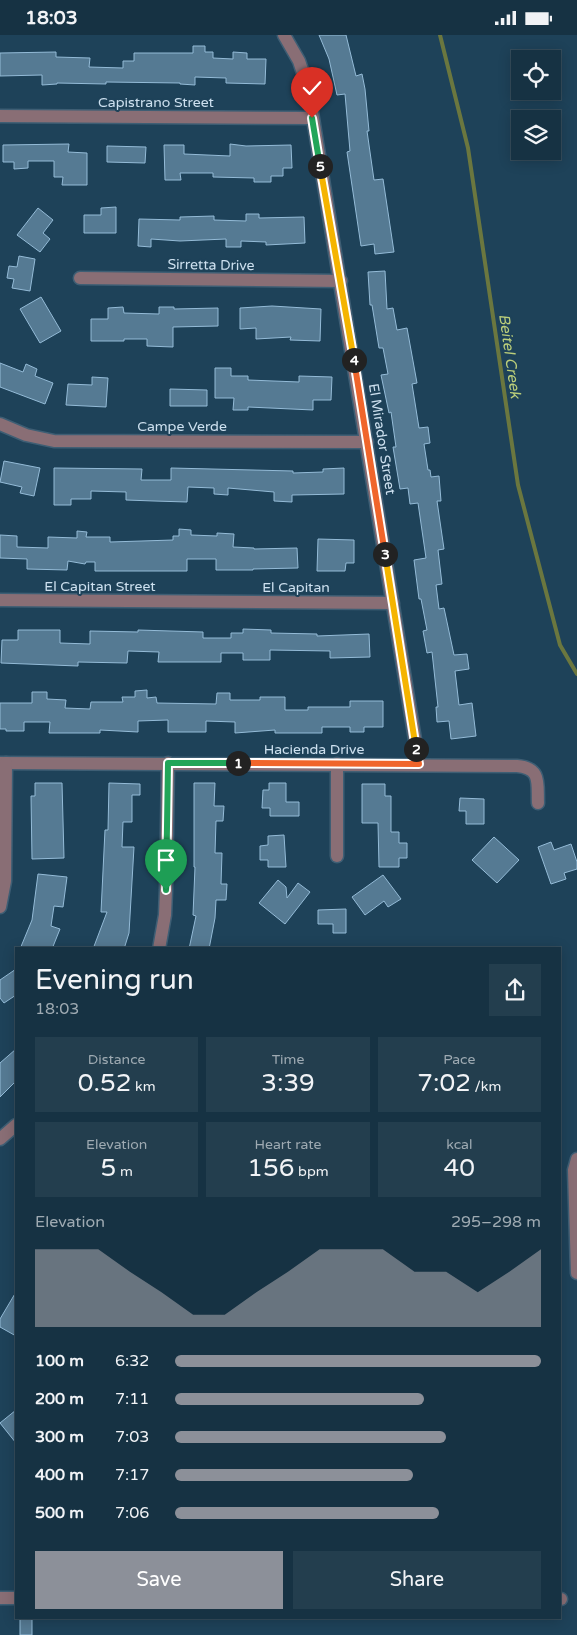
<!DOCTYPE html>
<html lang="en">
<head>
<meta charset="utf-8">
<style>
  :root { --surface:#163243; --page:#233e4e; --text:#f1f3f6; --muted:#9eaab2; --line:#354d5c; --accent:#8c9099 }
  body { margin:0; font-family:"Varela Round",sans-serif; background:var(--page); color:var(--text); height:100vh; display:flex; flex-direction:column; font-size:19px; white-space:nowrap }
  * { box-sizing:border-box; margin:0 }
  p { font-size:16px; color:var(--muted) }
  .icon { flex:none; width:28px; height:28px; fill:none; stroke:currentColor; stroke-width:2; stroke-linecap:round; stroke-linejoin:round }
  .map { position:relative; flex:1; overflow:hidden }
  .panel { position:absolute; left:15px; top:912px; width:546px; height:672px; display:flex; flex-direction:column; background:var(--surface); border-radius:0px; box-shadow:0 2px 12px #0003,0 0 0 1px var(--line) }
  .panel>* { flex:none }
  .buttons { position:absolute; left:511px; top:15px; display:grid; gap:10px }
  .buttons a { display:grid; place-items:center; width:50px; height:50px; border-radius:0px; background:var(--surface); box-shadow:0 2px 12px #0003,0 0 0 1px var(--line); font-size:25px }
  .pin { position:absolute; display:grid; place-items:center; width:42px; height:42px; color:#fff; margin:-51px -21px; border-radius:50% 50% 50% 0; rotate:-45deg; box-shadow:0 0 5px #0007 }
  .pin .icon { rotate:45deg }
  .km { position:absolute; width:25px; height:25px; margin:-12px; border-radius:50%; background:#222; color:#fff; font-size:14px; line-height:25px; text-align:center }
  .round { display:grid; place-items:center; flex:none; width:52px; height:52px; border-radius:0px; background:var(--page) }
  .head { display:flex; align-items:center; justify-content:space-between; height:85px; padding:0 20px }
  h1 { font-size:28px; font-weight:600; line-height:38px }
  .stats { display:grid; grid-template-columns:repeat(3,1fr); gap:8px; height:85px; padding:5px 20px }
  .stats div { display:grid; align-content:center; border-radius:0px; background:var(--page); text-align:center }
  .stats b { font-size:25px; font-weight:600 }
  .stats small { font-size:14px; font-weight:400 }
  .stats p { font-size:14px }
  .chart { height:140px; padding:10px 20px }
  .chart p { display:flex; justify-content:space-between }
  .chart svg { width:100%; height:90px; margin-top:5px; fill:var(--accent); opacity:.7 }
  .primary-button { display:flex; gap:10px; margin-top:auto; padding:10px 20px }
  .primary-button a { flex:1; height:58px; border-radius:0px; background:var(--accent); color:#fff; font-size:20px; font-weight:600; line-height:58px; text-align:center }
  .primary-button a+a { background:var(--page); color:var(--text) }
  ul { padding:0 20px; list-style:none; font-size:16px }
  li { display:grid; grid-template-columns:80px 60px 1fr; align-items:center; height:38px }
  li i { height:12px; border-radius:6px; background:var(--accent) }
  .status { display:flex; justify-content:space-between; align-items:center; height:35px; padding:0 25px; background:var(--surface); direction:ltr }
  .status svg { height:14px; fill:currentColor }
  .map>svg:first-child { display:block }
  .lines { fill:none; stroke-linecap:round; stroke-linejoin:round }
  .stream { stroke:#6b773f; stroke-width:4 }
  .building { fill:#557a93; stroke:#94bbd7 }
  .minor-casing { stroke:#3e5e74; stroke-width:15 }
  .minor { stroke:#896e75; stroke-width:12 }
  .split-1-casing { stroke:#fff; stroke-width:10 }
  .split-2-casing { stroke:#fff; stroke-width:10 }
  .split-3-casing { stroke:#fff; stroke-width:10 }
  .split-4-casing { stroke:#fff; stroke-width:10 }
  .split-5-casing { stroke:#fff; stroke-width:10 }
  .split-6-casing { stroke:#fff; stroke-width:10 }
  .split-1 { stroke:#22a559; stroke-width:6 }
  .split-2 { stroke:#f0652b; stroke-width:6 }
  .split-3 { stroke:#f5b400; stroke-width:6 }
  .split-4 { stroke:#f0652b; stroke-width:6 }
  .split-5 { stroke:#f5b400; stroke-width:6 }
  .split-6 { stroke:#22a559; stroke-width:6 }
  .labels { text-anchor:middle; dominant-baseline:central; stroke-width:4; stroke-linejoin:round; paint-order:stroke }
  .street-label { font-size:14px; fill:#cde0ef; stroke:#1e4259 }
  .water-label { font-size:15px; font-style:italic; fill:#bbce7a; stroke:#1e4259 }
</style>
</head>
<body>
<div class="status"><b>18:03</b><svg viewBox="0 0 49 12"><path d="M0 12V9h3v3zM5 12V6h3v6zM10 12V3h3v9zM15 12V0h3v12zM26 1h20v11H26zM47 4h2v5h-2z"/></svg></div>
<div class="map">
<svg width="577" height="1600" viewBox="0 0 577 1600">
  <rect width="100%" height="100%" fill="#1e4259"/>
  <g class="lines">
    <polyline class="stream" points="440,0 468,113 518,450 560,610 577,639"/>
  </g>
  <g class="building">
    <polygon points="319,0 346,0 356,41 362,39 365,54 369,96 367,96 374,145 383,144 394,217 375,219 374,209 361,211 347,117 350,116 345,59 337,60 329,24"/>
    <polygon points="193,11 205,11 205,17 213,17 213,23 233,24 233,17 247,18 247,24 266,24 265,49 226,48 226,43 195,42 195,50 180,49 180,48 106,47 106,49 57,48 57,49 42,50 42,40 0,41 0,18 56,17 56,22 90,23 89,32 123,33 123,26 134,26 134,18 193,18"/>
    <polygon points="69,109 68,117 87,118 87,150 62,150 63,142 54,142 54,126 28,126 28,133 14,134 14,127 3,127 3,110"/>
    <polygon points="230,109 246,111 291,110 292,133 283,133 283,141 271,141 271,147 254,147 254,143 213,142 213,138 180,138 181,145 165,145 164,110 184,110 184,119 230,121"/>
    <polygon points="107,111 146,112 145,128 107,127"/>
    <polygon points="116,172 116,198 84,198 84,180 101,180 101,173"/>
    <polygon points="38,173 53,185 43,198 50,204 40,217 17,200"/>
    <polygon points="246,179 259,179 259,183 304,182 305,208 266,210 266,207 241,206 241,212 226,212 226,204 180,206 151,204 151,212 138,211 139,184 180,185 180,182 214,181 214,185 246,186"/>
    <polygon points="19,221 35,224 30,256 12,253 14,244 7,243 9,231 17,232"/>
    <polygon points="385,236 387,274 393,273 397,295 407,293 417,348 412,349 419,393 428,392 430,408 424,409 428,435 430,435 431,442 439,441 441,466 437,466 444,514 438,515 442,549 436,550 439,574 444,573 454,620 467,619 469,634 455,636 459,670 472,668 476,701 451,704 449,686 437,687 436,672 438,672 432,617 427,618 423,596 427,595 421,564 419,564 414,525 426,523 418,468 410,469 408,453 400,454 393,412 396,412 391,377 389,378 381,340 388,339 383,313 379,313 372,270 370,270 368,237"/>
    <polygon points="41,262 61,296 40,308 20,274"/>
    <polygon points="272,271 321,274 320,306 290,305 291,302 256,304 256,293 240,294 240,273"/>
    <polygon points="123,272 124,278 159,279 159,272 174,272 174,274 218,273 218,291 173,292 173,312 147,311 147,304 124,304 124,306 91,306 91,284 108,284 108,273"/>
    <polygon points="0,328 23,337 26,329 37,334 35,341 53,348 45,369 0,352"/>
    <polygon points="215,333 231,333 231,341 248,341 248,345 299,347 299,341 332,342 331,365 313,365 313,375 248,372 248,375 233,375 234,363 215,363"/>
    <polygon points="92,342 108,343 106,372 66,370 68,349 92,350"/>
    <polygon points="170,354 207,355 207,371 170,371"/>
    <polygon points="4,426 40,433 34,461 20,458 22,452 0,447"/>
    <polygon points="54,433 142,434 141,445 171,445 171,433 293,436 293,438 323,437 323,434 344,433 344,459 292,460 292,467 274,466 274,457 228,453 228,460 214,459 214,453 188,452 187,467 154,466 126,465 126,457 91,456 91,464 71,464 71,470 54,470"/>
    <polygon points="179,494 191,495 191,500 217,501 217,498 234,499 233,512 254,513 254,514 297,513 298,533 253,534 253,535 216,535 216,524 187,524 187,536 95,536 95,527 86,527 85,529 68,526 67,535 27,534 27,524 0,523 0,500 17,501 17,512 48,513 48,502 77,503 77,496 87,497 86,502 110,502 110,507 173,505 173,501 179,501"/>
    <polygon points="318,504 354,505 354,528 346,528 345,536 317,536"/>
    <polygon points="243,594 271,595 271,598 317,599 317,601 369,599 370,622 330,623 330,616 270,615 270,625 243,625 243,618 221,618 221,627 158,627 159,617 128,616 127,628 78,627 78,631 1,628 2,605 18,605 18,595 60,595 60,608 90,609 90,596 138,597 138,595 203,597 203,603 231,603 231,598 243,598"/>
    <polygon points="147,655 147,663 156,662 157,668 216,669 217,658 230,658 230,665 260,665 260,662 285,662 285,675 308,675 308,672 350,672 350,666 383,666 383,692 364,692 364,697 350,697 350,692 322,692 322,698 275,698 275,695 235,698 235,687 206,686 206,697 168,697 168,685 138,686 138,697 100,695 100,698 49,698 50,687 24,687 24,696 6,696 6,694 0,694 0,668 32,668 32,657 47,657 47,664 66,665 65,673 90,674 91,667 123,667 122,662 135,662 135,656"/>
    <polygon points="35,748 62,748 64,823 32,824 31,761 35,761"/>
    <polygon points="109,748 140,749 140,760 132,760 132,787 123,787 122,812 134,812 129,898 124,914 93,914 107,877 101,877 105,795 108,795"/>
    <polygon points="194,748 215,748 214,771 224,771 223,786 216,786 215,818 222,818 221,849 227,849 226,865 216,865 215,883 209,914 189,914 196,881 193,880 195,832 194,832"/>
    <polygon points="269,748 286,748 286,767 299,767 299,781 270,781 270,773 262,773 263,755 269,755"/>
    <polygon points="362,749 385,749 385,761 391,761 391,797 399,797 399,808 407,808 407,823 399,823 399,832 379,832 378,788 362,788"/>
    <polygon points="460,763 484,764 484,789 466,789 466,776 459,776"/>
    <polygon points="284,800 286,832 268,832 268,825 260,825 260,811 268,810 268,801"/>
    <polygon points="494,802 519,825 497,848 472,825"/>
    <polygon points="551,807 554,815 571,809 577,827 577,834 564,838 566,844 551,849 538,812"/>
    <polygon points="38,839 67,842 63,872 54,871 51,891 60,894 52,914 20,914 32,885"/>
    <polygon points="383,840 401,864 388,872 384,866 365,880 352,862"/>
    <polygon points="278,845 286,852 287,863 298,848 310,857 285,889 259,868"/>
    <polygon points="346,874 346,898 333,898 333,889 318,889 318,875"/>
    <polygon points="16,934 16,960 4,968 0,963 0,945"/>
    <polygon points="16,1014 16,1046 0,1062 0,1028"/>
    <polygon points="16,1257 16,1301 0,1292 0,1284"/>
    <polygon points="16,1375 16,1408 0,1388"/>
    <rect x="20" y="1584" width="12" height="16"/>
  </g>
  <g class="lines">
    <defs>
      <g id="minor">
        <polyline points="284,0 299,26 308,53 419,729"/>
        <polyline points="0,81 312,83"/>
        <polyline points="80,243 341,246"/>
        <polyline points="0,389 26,400 54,406 367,407"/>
        <polyline points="0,565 393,568"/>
        <path d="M0,728L517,731C542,733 537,749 538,768"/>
        <polyline points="337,729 337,821"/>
        <polyline points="0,872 5,846 6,728"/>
        <polyline points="159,914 165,880 166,855 168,728"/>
        <polyline points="0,1104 16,1090"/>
        <polyline points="577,1124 574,1135 577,1238"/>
        <polyline points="0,1563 16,1563"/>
        <polyline points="560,1564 561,1564"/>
      </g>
    </defs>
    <use href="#minor" class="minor-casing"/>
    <use href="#minor" class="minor"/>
  </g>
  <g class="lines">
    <defs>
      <polyline id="split-1" points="166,855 168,728 238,728"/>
      <polyline id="split-2" points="238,728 419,729 416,714"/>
      <polyline id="split-3" points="385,519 416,714"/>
      <polyline id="split-4" points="354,325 385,519"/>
      <polyline id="split-5" points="320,131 354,325"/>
      <polyline id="split-6" points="312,83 320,131"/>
    </defs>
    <use href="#split-1" class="split-1-casing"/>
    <use href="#split-2" class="split-2-casing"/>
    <use href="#split-3" class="split-3-casing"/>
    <use href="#split-4" class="split-4-casing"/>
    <use href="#split-5" class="split-5-casing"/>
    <use href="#split-6" class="split-6-casing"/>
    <use href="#split-1" class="split-1"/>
    <use href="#split-2" class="split-2"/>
    <use href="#split-3" class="split-3"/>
    <use href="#split-4" class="split-4"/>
    <use href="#split-5" class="split-5"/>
    <use href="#split-6" class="split-6"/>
  </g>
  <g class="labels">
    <g class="street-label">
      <text x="156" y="67">Capistrano Street</text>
      <text transform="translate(211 230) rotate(1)">Sirretta Drive</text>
      <text x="182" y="391">Campe Verde</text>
      <text transform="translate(382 404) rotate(81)">El Mirador Street</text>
      <text x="100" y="551">El Capitan Street</text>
      <text x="296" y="552">El Capitan</text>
      <text x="314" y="714">Hacienda Drive</text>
    </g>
    <g class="water-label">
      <text transform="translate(510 321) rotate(82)">Beitel Creek</text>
    </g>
  </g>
</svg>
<div class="buttons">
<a><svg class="icon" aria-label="locate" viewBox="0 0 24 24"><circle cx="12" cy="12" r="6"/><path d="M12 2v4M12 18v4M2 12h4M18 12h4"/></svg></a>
<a><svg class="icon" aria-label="layers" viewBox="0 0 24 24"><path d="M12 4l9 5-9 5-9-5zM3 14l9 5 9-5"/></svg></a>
</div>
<div class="pin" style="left:166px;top:855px;background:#1e9e55"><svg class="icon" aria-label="arrive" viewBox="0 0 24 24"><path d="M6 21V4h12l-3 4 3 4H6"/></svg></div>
<div class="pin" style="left:312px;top:83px;background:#d93025"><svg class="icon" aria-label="check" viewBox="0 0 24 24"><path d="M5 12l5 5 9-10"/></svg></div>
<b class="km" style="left:238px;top:728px">1</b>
<b class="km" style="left:416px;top:714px">2</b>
<b class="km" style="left:385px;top:519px">3</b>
<b class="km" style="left:354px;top:325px">4</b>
<b class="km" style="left:320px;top:131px">5</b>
<section class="panel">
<div class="head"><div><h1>Evening run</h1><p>18:03</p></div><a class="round"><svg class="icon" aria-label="share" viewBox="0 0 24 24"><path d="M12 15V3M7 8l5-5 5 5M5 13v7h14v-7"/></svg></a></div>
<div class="stats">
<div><p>Distance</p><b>0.52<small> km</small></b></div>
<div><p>Time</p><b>3:39</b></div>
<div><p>Pace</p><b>7:02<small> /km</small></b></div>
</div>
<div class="stats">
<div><p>Elevation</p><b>5<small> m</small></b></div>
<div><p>Heart rate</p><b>156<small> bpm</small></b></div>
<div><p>kcal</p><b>40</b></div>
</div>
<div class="chart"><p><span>Elevation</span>295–298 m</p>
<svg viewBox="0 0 160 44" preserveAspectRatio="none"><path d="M0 44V6L10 6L20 6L30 17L40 27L50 38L60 38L70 27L80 17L90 6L100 6L110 6L120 17L130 17L140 27L150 17L160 6V44z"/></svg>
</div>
<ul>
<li><b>100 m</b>6:32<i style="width:100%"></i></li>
<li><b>200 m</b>7:11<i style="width:68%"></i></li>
<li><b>300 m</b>7:03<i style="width:74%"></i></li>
<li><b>400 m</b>7:17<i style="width:65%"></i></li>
<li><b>500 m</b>7:06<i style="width:72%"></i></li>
</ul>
<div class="primary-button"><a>Save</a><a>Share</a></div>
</section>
</div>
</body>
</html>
